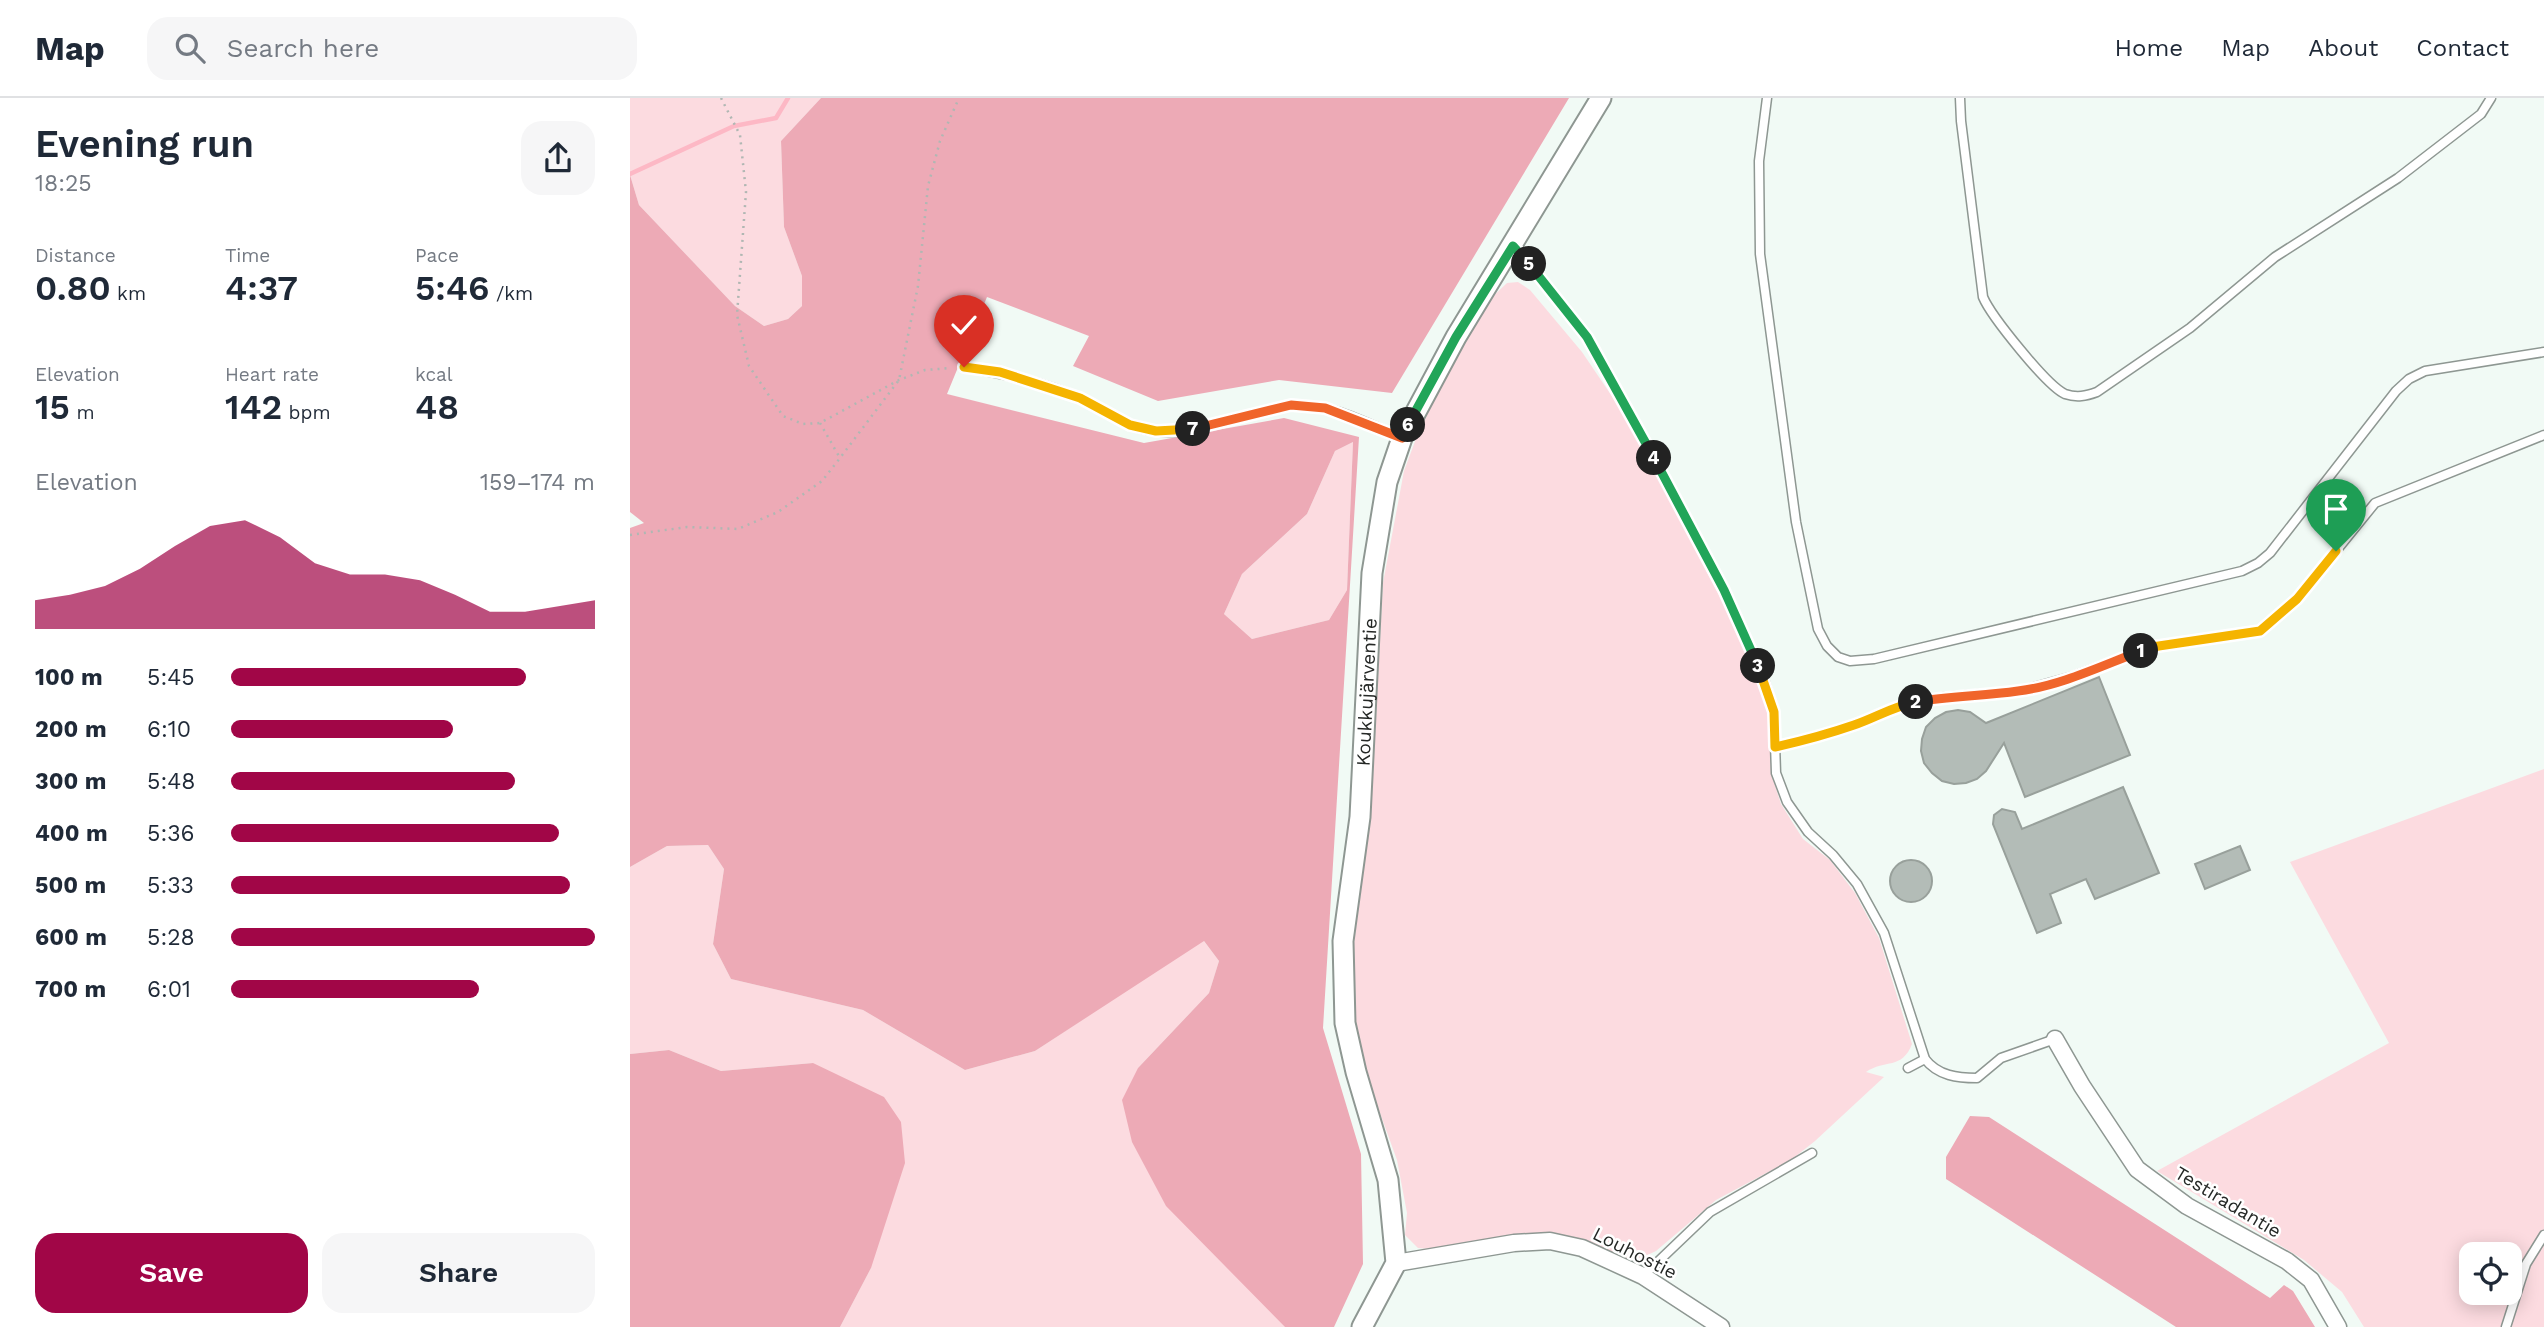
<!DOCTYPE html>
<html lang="en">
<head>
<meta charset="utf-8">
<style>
  :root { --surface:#fff; --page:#f6f6f7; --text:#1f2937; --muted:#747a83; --line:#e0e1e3; --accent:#a10647 }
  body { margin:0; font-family:"Work Sans",sans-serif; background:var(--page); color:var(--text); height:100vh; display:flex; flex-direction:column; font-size:26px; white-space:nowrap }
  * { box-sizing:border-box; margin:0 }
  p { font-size:23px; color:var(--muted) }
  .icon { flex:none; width:38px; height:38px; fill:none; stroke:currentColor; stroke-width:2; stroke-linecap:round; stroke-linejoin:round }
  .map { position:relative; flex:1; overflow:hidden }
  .details { display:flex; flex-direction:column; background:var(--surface); width:630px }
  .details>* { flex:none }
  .tools { position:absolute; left:1829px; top:1144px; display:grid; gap:14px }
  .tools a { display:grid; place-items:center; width:63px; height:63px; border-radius:14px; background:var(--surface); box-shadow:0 4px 18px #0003; font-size:35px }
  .pin { position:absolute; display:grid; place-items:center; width:60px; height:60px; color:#fff; margin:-72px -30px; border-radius:50% 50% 50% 0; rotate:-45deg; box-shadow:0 0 7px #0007 }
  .pin .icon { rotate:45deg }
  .km { position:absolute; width:35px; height:35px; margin:-18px; border-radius:50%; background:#222; color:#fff; font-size:19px; line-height:35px; text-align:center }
  .round { display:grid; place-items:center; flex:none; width:74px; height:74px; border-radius:21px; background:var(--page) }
  .head { display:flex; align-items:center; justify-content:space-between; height:119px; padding:0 35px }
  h1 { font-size:38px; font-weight:600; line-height:52px }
  .figures { display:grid; grid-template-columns:repeat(3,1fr); gap:10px; height:119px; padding:7px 35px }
  .figures div { display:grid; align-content:center }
  .figures b { font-size:35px; font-weight:600 }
  .figures small { font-size:19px; font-weight:400 }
  .figures p { font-size:19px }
  .chart { height:196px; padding:14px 35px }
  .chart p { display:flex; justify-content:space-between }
  .chart svg { width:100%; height:126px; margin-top:7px; fill:var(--accent); opacity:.7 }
  .cta { display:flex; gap:14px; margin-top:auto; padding:14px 35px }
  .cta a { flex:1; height:80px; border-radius:21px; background:var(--accent); color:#fff; font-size:28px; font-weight:600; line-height:80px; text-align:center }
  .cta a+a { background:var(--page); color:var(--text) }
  ul { padding:0 35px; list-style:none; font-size:23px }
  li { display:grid; grid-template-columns:112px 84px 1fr; align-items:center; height:52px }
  li i { height:18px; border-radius:9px; background:var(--accent) }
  header { display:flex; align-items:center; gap:42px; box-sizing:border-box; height:98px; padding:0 35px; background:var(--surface); border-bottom:2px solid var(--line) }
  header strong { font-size:33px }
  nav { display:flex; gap:38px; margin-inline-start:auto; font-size:24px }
  .search { width:490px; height:63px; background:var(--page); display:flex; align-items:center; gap:18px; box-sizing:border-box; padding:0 24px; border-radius:21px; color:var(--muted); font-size:26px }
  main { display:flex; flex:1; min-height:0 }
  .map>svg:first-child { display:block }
  .green { fill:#fcdbe0; fill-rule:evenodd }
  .forest { fill:#edaab6; fill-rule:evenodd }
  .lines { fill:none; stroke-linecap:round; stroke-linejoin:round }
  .stream { stroke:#fdb8c5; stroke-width:4.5 }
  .building { fill:#b3bcb7; stroke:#98a09b; stroke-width:2 }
  .service-casing { stroke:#8e9792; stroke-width:11 }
  .minor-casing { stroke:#8e9792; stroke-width:19 }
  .tertiary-casing { stroke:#8e9792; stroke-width:23 }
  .path { stroke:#b0b7b3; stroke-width:2.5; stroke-dasharray:2 5; stroke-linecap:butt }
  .service { stroke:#fff; stroke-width:8 }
  .minor { stroke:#fff; stroke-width:16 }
  .tertiary { stroke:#fff; stroke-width:19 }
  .split-1-casing { stroke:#fff; stroke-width:14 }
  .split-2-casing { stroke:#fff; stroke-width:14 }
  .split-3-casing { stroke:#fff; stroke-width:14 }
  .split-4-casing { stroke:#fff; stroke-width:14 }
  .split-5-casing { stroke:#fff; stroke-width:14 }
  .split-6-casing { stroke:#fff; stroke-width:14 }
  .split-7-casing { stroke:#fff; stroke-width:14 }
  .split-8-casing { stroke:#fff; stroke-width:14 }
  .split-1 { stroke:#f5b400; stroke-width:9 }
  .split-2 { stroke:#f0652b; stroke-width:9 }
  .split-3 { stroke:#f5b400; stroke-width:9 }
  .split-4 { stroke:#22a559; stroke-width:9 }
  .split-5 { stroke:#22a559; stroke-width:9 }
  .split-6 { stroke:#22a559; stroke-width:9 }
  .split-7 { stroke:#f0652b; stroke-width:9 }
  .split-8 { stroke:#f5b400; stroke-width:9 }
  .labels { text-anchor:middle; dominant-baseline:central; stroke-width:5; stroke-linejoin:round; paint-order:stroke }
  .street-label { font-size:19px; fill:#252826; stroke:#fff }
</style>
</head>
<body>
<header>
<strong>Map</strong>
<div class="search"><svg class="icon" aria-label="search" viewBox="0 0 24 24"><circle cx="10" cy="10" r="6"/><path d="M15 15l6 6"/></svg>Search here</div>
<nav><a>Home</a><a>Map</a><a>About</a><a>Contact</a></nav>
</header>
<main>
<section class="details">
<div class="head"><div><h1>Evening run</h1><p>18:25</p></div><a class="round"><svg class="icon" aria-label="share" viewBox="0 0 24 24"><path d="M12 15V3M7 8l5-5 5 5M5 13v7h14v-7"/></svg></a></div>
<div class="figures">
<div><p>Distance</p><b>0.80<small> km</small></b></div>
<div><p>Time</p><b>4:37</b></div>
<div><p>Pace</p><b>5:46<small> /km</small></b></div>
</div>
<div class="figures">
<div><p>Elevation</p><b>15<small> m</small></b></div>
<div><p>Heart rate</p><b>142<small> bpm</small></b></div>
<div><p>kcal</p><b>48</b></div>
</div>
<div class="chart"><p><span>Elevation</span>159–174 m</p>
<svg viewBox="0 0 160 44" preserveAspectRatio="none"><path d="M0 44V34L10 32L20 29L30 23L40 15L50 8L60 6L70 12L80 21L90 25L100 25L110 27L120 32L130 38L140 38L150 36L160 34V44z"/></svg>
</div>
<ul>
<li><b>100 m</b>5:45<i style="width:81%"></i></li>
<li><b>200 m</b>6:10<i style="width:61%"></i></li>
<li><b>300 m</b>5:48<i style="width:78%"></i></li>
<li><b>400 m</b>5:36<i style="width:90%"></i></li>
<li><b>500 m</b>5:33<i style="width:93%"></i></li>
<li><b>600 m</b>5:28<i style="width:100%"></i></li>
<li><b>700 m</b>6:01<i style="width:68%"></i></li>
</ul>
<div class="cta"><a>Save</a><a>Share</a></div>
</section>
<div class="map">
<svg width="1914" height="1229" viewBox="0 0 1914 1229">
  <rect width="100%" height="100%" fill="#f1faf5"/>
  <g class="green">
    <polygon points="0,0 191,0 151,43 154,129 172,178 172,208 158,221 134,228 105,208 9,107 0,77"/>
    <path d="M888,184L900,192L952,254L996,319L1089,497L1131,585L1139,623L1142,678L1151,706L1173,741L1200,762L1225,795L1249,840L1282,946C1272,972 1255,961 1236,974L1254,979L1185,1043L1161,1062L1086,1102L1026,1153L1011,1160H997L957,1143L920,1135L879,1137L799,1151L788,1150L775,1137L777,1115L767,1062L737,979L726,924L724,845L741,716L753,485L774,373L787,338L826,255L859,202L877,185Z"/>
    <polygon points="723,344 717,492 699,522 622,541 594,516 612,476 677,416 705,353"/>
    <path d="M1914,671V1229H1734L1712,1194L1674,1162L1527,1073L1759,945L1660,764ZM1841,1157H1880V1195H1841Z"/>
    <polygon points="78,747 94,771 83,846 101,881 233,912 335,972 405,953 573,842 589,863 579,895 508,970 655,1229 210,1229 241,1170 183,965 91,973 39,952 0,956 0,769 37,748"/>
  </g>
  <g class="forest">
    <path d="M191,0H939L762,295L649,282L528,303L443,268L459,238L357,199L317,296L514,345L654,320L729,339L693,930L731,1056L733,1166L704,1229H655L536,1108L502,1044L492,1002L508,970L579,895L589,863L574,843L405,953L335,972L233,912L101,881L83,846L94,771L78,747L37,748L0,769V430L14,425L0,414V77L9,107L105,208L134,228L158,221L172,208V178L154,129L151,43ZM723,344L717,492L699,522L622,541L594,516L612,476L677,416L705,353Z"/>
    <polygon points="39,952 91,973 183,965 254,999 271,1024 275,1065 241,1170 210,1229 0,1229 0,956"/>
    <polygon points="1340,1018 1359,1019 1640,1200 1654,1187 1663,1193 1685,1229 1546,1229 1316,1081 1316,1059"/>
  </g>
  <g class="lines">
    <polyline class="stream" points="0,76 104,28 146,20 158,0"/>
  </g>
  <g class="building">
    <polygon points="1469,579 1500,657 1395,699 1374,645 1356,673 1347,681 1336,685 1324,686 1312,683 1302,675 1294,665 1291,653 1292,641 1296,629 1305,620 1316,614 1328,612 1340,614 1356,625"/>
    <polygon points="1493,689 1529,775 1465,801 1456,781 1420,796 1431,825 1407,835 1363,726 1364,717 1372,711 1385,714 1392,731"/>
    <polygon points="1610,748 1620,772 1575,791 1565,766"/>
    <circle cx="1281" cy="783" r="21"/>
  </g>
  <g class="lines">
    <defs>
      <g id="service">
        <polyline points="1137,0 1129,63 1130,156 1166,424 1188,531 1197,548 1208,559 1220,563 1244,561 1612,473 1628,465 1640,455 1766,293 1779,281 1795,273 1914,254"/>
        <path d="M1330,0L1331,23L1353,199C1361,218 1417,288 1435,296C1447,300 1456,298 1467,294L1560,230L1645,159L1768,80L1851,16L1861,0"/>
        <path d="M883,147L912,181L957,239L1094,492L1134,581L1144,614L1146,675L1157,704L1178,734L1203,757L1227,786L1254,835L1295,961C1308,978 1328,980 1347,980L1371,960L1425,941"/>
        <path d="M334,269C373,276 415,284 452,301C476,312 497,330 524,333C570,339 615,313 660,308C698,303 738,326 772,340"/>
        <polyline points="1145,649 1176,642 1226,627 1275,606 1315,599 1390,593 1444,578 1522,549 1630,533 1667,501 1745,405 1914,337"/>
        <polyline points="1278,970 1295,961"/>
        <polyline points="1013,1178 1080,1114 1182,1055"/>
        <polyline points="1876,1229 1896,1166 1914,1137"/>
      </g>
      <g id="minor">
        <polyline points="1425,941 1452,988 1507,1071 1557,1108 1657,1163 1681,1182 1708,1229"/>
        <polyline points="766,1165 884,1145 920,1143 952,1150 1013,1178 1091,1229"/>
      </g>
      <g id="tertiary">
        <path id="s1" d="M732,1229L766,1165L758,1082L726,974L715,925L713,843L730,719L742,475L757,384L772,340L826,239L971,0"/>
      </g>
    </defs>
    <use href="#service" class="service-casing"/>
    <use href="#minor" class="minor-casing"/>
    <use href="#tertiary" class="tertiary-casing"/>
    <g class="path">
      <polyline points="91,0 110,37 116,94 107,217 119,268 153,318 173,326 190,325 269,282 295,272 321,270"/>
      <polyline points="190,325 210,360"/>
      <polyline points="0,437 57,429 108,431 148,414 192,383 210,360 269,282 288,188 298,88 310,43 329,0"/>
    </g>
    <use href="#service" class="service"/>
    <use href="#minor" class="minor"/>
    <use href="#tertiary" class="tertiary"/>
  </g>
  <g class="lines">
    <defs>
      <polyline id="split-1" points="1511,553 1522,549 1630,533 1667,501 1706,453"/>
      <path id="split-2" d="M1286,604C1320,598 1354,598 1388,593C1430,588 1471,568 1511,553"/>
      <path id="split-3" d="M1128,568L1144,614L1145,649C1172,643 1198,636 1224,627C1245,620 1264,608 1286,604"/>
      <polyline id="split-4" points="1024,360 1094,492 1128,568"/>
      <polyline id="split-5" points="899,166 957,239 1024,360"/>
      <polyline id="split-6" points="778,327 826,239 883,148 899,166"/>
      <polyline id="split-7" points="563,331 661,307 695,310 772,340 778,327"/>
      <polyline id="split-8" points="334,269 370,274 450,300 500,327 526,333 563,331"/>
    </defs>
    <use href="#split-1" class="split-1-casing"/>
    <use href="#split-2" class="split-2-casing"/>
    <use href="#split-3" class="split-3-casing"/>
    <use href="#split-4" class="split-4-casing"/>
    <use href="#split-5" class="split-5-casing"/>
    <use href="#split-6" class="split-6-casing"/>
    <use href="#split-7" class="split-7-casing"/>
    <use href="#split-8" class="split-8-casing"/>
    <use href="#split-1" class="split-1"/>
    <use href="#split-2" class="split-2"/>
    <use href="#split-3" class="split-3"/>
    <use href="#split-4" class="split-4"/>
    <use href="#split-5" class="split-5"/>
    <use href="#split-6" class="split-6"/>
    <use href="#split-7" class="split-7"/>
    <use href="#split-8" class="split-8"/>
  </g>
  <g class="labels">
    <g class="street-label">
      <text stroke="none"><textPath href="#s1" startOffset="651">Koukkujärventie</textPath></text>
      <text transform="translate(1598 1104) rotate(31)">Testiradantie</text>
      <text transform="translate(1005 1155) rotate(27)">Louhostie</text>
    </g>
  </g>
</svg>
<div class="tools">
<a><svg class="icon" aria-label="locate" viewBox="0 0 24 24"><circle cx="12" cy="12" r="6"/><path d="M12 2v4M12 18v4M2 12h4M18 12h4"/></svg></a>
</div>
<div class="pin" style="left:1706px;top:453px;background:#1e9e55"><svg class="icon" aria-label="arrive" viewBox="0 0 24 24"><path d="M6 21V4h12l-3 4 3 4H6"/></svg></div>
<div class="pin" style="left:334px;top:269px;background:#d93025"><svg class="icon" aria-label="check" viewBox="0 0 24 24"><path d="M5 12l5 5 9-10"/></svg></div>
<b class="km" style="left:1511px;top:553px">1</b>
<b class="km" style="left:1286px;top:604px">2</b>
<b class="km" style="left:1128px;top:568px">3</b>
<b class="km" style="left:1024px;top:360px">4</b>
<b class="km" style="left:899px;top:166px">5</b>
<b class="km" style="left:778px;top:327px">6</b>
<b class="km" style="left:563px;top:331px">7</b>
</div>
</main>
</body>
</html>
